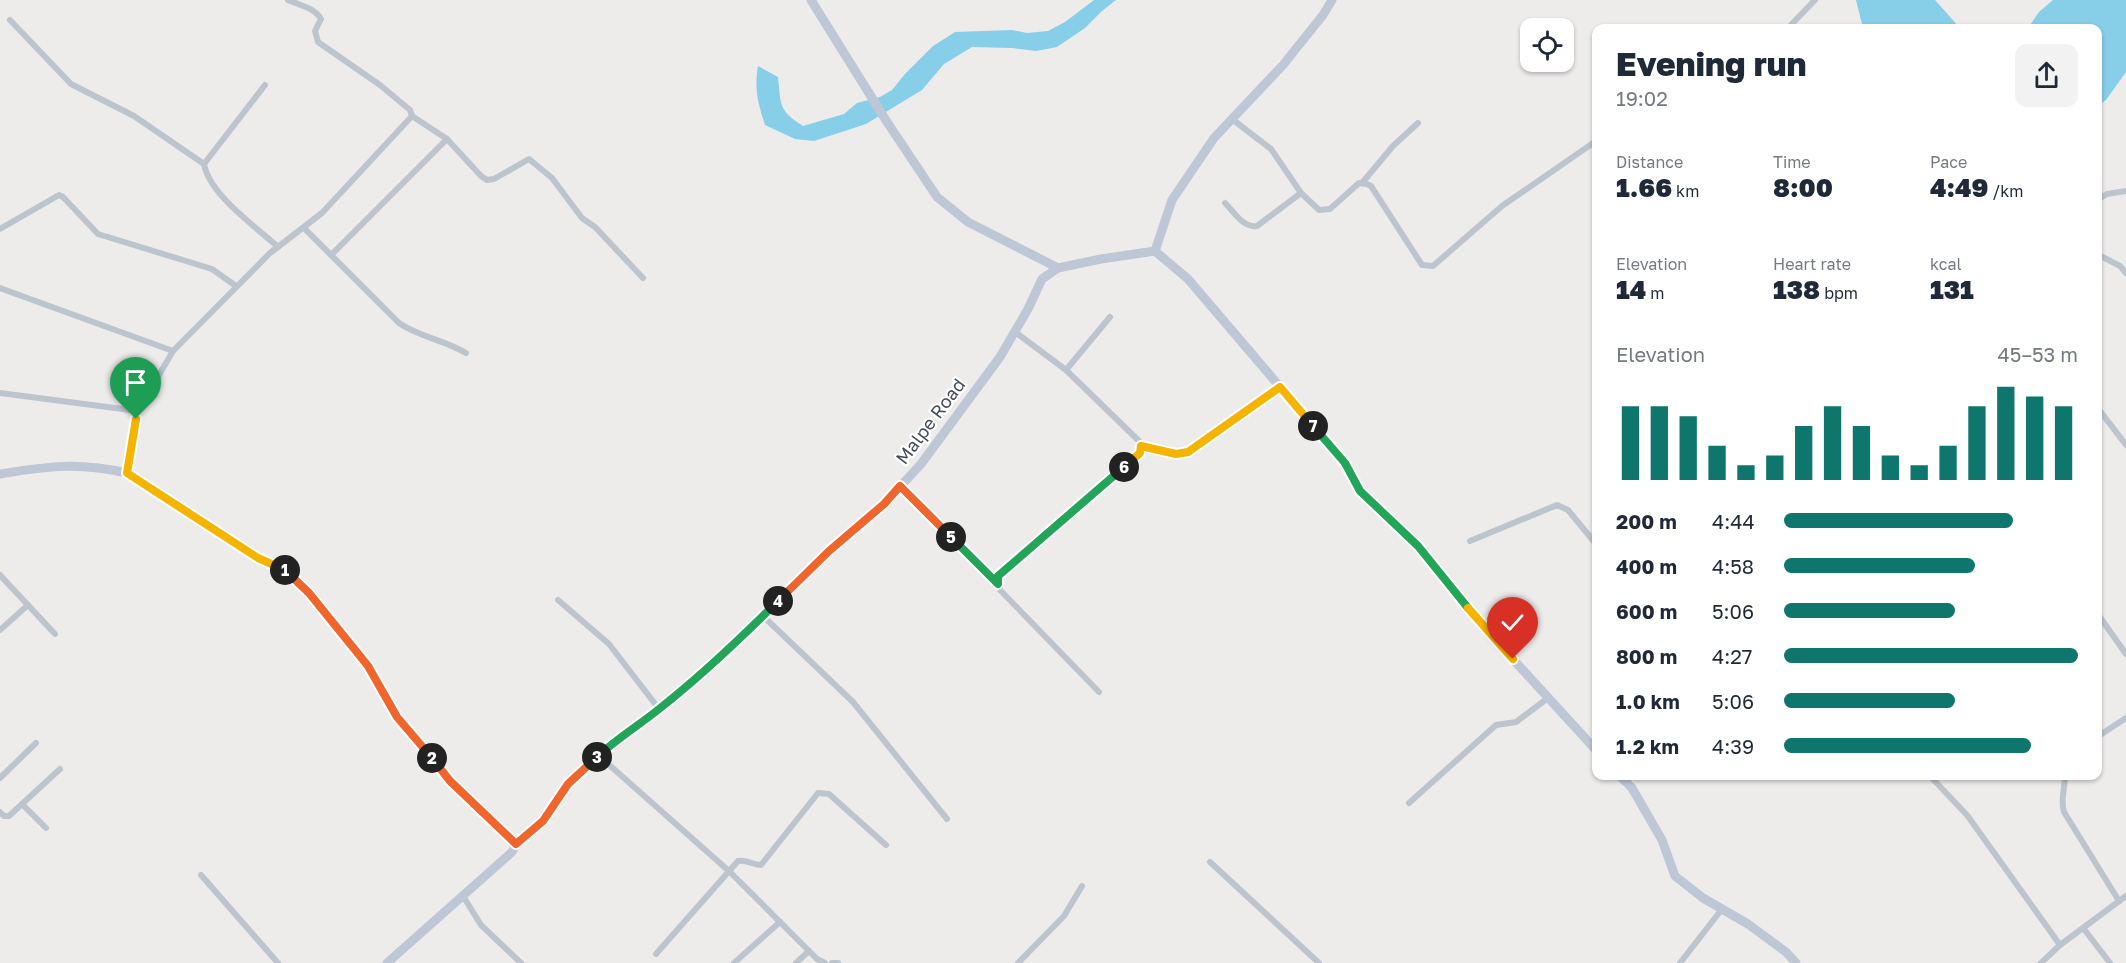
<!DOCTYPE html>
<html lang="en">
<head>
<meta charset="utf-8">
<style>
  :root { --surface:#fff; --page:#f2f2f3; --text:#1f2937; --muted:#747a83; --accent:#0f766e }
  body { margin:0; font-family:"Golos Text",sans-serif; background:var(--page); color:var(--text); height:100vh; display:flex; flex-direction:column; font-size:22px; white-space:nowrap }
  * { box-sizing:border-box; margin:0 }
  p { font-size:20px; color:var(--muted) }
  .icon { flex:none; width:33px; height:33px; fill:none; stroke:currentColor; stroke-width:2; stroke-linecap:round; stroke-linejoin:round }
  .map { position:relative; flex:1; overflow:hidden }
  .panel { position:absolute; left:1592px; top:24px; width:510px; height:756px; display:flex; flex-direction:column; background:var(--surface); border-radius:12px; box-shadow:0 2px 4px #0004 }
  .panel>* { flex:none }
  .controls { position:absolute; left:1520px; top:18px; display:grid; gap:12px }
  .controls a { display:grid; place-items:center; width:54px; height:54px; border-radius:12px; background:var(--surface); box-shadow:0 2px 4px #0004; font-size:30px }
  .pin { position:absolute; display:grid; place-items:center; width:51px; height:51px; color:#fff; margin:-62px -26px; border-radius:50% 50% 50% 0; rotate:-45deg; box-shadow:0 0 6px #0007 }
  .pin .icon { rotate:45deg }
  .km { position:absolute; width:30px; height:30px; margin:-15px; border-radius:50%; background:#222; color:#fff; font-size:16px; line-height:30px; text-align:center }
  .round { display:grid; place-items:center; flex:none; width:63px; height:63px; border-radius:12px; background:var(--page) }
  .summary { display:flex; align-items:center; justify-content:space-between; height:102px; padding:0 24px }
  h1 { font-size:33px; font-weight:800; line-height:45px }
  .stats { display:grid; grid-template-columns:repeat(3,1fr); gap:9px; height:102px; padding:6px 24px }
  .stats div { display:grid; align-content:center }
  .stats b { font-size:26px; font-weight:800 }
  .stats small { font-size:16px; font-weight:400 }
  .stats p { font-size:16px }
  .chart { height:168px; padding:12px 24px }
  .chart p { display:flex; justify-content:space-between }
  .chart svg { width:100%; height:108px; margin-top:6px; stroke:var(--accent); stroke-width:6 }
  ul { padding:0 24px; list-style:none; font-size:20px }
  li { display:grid; grid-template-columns:96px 72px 1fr; align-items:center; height:45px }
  li i { height:15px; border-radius:8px; background:var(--accent) }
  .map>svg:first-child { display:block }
  .water { fill:#87cee9 }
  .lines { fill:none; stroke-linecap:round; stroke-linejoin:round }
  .street { stroke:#bcc5ce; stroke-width:6 }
  .secondary { stroke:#bec7d5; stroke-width:9 }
  .split-1-casing { stroke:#fff; stroke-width:12 }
  .split-2-casing { stroke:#fff; stroke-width:12 }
  .split-3-casing { stroke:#fff; stroke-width:12 }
  .split-4-casing { stroke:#fff; stroke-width:12 }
  .split-5-casing { stroke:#fff; stroke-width:12 }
  .split-6-casing { stroke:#fff; stroke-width:12 }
  .split-7-casing { stroke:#fff; stroke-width:12 }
  .split-8-casing { stroke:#fff; stroke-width:12 }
  .split-9-casing { stroke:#fff; stroke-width:12 }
  .split-1 { stroke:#f5b400; stroke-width:8 }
  .split-2 { stroke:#f0652b; stroke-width:8 }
  .split-3 { stroke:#f0652b; stroke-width:8 }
  .split-4 { stroke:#22a559; stroke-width:8 }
  .split-5 { stroke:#f0652b; stroke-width:8 }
  .split-6 { stroke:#22a559; stroke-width:8 }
  .split-7 { stroke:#f5b400; stroke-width:8 }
  .split-8 { stroke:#22a559; stroke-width:8 }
  .split-9 { stroke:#f5b400; stroke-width:8 }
  .labels { text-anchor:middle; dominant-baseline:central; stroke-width:4.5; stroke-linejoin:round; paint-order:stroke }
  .street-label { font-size:18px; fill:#444d58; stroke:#fff }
</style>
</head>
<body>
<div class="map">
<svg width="2126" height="963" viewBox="0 0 2126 963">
  <rect width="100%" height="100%" fill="#eeebeb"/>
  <g class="water">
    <path d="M1094,0H1116L1102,11L1085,28L1057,47L1036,51L1012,48L972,47L944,64L922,90L866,124L814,141L795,139L765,125C758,103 754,89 758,66L778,77C781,105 778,110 803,126L844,114L857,103L880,97L892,90L905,74L933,46L955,32L1012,30L1027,33L1048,31L1065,22Z"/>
    <polygon points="1856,0 1935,0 1960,28 1863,28"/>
    <polygon points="2053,0 2126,0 2126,72 2106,100 2097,106 2097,28 2028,28 2039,12"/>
  </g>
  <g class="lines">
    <g class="street">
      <polyline points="10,20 71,84 134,116 204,164"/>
      <polyline points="1788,28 1815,0"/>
      <path d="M265,85L204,164C209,194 255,226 278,247"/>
      <polyline points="412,116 447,139 481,176 487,180 494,179 529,159 552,178 582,218 595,227 643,278"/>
      <polyline points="1232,119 1271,149 1301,193 1319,210 1330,209 1359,183 1367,184 1371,186 1422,265 1433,266 1502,206 1596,141"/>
      <polyline points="1362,183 1393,146 1418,123"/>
      <polyline points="2097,200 2107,194 2126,191"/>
      <path d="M1225,203C1234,212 1243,228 1257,226L1301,193"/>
      <path d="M304,228L399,323C419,337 445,340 466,353"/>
      <polyline points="0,229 59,195 63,197 98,234 212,269 236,286"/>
      <polyline points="2097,254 2120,266 2126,273"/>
      <polyline points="331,255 447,139"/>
      <polyline points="0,288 173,351"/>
      <polyline points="1015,332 1066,370 1139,441 1141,446 1140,453 998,576 997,584 1001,591 1099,692"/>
      <polyline points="1066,370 1110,317"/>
      <polyline points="2097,371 2097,382"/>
      <polyline points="0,393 138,411"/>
      <polyline points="2097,407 2126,445"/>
      <polyline points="1141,446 1176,454 1188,452 1280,387"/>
      <path d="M127,473L138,411L173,351L270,253L322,213L412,116L410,110L380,85L318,42L315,31L321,19C315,8 299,5 288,0"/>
      <polyline points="900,486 997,584"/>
      <polyline points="1470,541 1557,505 1568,510 1596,544"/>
      <polyline points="0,575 55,634"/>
      <polyline points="558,600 609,644 659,709"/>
      <polyline points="2097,613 2126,654"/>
      <polyline points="763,616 853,702 947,819"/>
      <polyline points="0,630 28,605"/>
      <polyline points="2097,737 2126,718"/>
      <polyline points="598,755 730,872 817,959 825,963"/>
      <polyline points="1930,776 1967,815 2060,945"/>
      <path d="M2065,776C2065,788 2060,800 2064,812L2119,901"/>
      <polyline points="0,778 36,743"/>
      <polyline points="1409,803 1496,725 1516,722 1548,698"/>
      <polyline points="22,804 46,828"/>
      <polyline points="0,812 4,816 9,816 60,769"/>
      <polyline points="1210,862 1319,963"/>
      <polyline points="201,875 278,963"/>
      <polyline points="463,896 481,925 521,963"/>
      <polyline points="2084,929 2110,963"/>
      <path d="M656,954L738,861C747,859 752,865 761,865L818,793L829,794L886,845"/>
      <polyline points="734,963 780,922"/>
      <polyline points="796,963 809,951"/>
      <polyline points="832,963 838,963"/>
      <polyline points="1018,963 1064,916 1082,886"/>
      <polyline points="1680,963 1722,909"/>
      <polyline points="2041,963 2060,945 2126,896"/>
    </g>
    <g class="secondary">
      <polyline points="811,0 887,122 937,197 968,222 1058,268"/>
      <polyline points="1155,251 1188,279 1345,463 1360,491 1418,546 1478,621 1596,750"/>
      <polyline points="1155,251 1172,200 1214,138 1283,65 1323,15 1332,0"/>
      <path d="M0,474C48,466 79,462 127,473L258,558L286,571L309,593L368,666L397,717L450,781L516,844L543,821L568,784L616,739L657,711L732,647L829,551L884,504L921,464L1000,357L1028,309L1042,279L1058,268L1101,259L1155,251"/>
      <polyline points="1620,776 1632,788 1662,840 1675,876 1703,898 1748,924 1786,952 1796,963"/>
      <polyline points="387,963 512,852 516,844"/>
    </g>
  </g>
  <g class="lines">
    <defs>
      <polyline id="split-1" points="136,419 127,473 258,558 285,570"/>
      <polyline id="split-2" points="285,570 309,593 368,666 397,717 432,758"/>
      <polyline id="split-3" points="432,758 450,781 516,844 543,821 568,784 597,757"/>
      <path id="split-4" d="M597,757C616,739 638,726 659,709C701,676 740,639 778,601"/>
      <polyline id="split-5" points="778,601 829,551 884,504 900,486 951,537"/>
      <polyline id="split-6" points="951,537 998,584 998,576 1124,467"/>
      <polyline id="split-7" points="1124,467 1140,453 1141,446 1176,454 1188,452 1280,387 1313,426"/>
      <polyline id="split-8" points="1313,426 1345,463 1360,491 1418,546 1468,608"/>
      <polyline id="split-9" points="1468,608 1513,659"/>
    </defs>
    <use href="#split-1" class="split-1-casing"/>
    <use href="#split-2" class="split-2-casing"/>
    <use href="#split-3" class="split-3-casing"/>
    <use href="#split-4" class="split-4-casing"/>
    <use href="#split-5" class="split-5-casing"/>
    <use href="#split-6" class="split-6-casing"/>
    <use href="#split-7" class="split-7-casing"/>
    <use href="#split-8" class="split-8-casing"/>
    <use href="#split-9" class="split-9-casing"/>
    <use href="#split-1" class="split-1"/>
    <use href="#split-2" class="split-2"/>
    <use href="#split-3" class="split-3"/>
    <use href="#split-4" class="split-4"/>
    <use href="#split-5" class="split-5"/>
    <use href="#split-6" class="split-6"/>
    <use href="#split-7" class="split-7"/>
    <use href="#split-8" class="split-8"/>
    <use href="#split-9" class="split-9"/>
  </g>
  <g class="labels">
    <g class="street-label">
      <text transform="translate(930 421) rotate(-53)">Malpe Road</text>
    </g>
  </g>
</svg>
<div class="controls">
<a><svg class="icon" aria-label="locate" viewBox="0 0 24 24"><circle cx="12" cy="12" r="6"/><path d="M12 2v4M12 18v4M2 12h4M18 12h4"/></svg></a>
</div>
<div class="pin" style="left:136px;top:419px;background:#1e9e55"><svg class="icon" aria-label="arrive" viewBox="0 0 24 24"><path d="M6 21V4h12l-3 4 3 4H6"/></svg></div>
<div class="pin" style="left:1513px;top:659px;background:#d93025"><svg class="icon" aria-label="check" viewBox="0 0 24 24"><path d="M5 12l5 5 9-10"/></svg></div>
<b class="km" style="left:285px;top:570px">1</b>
<b class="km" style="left:432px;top:758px">2</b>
<b class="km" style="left:597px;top:757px">3</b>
<b class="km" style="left:778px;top:601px">4</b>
<b class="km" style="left:951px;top:537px">5</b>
<b class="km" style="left:1124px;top:467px">6</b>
<b class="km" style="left:1313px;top:426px">7</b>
<section class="panel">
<div class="summary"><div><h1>Evening run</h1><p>19:02</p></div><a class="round"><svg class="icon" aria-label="share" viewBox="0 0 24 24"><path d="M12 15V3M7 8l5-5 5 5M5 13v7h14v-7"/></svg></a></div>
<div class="stats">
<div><p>Distance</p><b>1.66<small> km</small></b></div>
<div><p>Time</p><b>8:00</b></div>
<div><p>Pace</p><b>4:49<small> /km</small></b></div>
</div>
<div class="stats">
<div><p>Elevation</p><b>14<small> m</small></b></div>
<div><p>Heart rate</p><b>138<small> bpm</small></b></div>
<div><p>kcal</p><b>131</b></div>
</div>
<div class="chart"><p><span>Elevation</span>45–53 m</p>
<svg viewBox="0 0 160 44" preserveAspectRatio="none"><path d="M5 44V14M15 44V14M25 44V18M35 44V30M45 44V38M55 44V34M65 44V22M75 44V14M85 44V22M95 44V34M105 44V38M115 44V30M125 44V14M135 44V6M145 44V10M155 44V14"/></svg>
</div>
<ul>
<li><b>200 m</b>4:44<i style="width:78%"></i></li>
<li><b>400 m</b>4:58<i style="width:65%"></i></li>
<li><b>600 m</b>5:06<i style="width:58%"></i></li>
<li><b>800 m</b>4:27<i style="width:100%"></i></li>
<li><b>1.0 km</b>5:06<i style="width:58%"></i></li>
<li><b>1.2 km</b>4:39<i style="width:84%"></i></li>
</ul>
</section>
</div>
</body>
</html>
